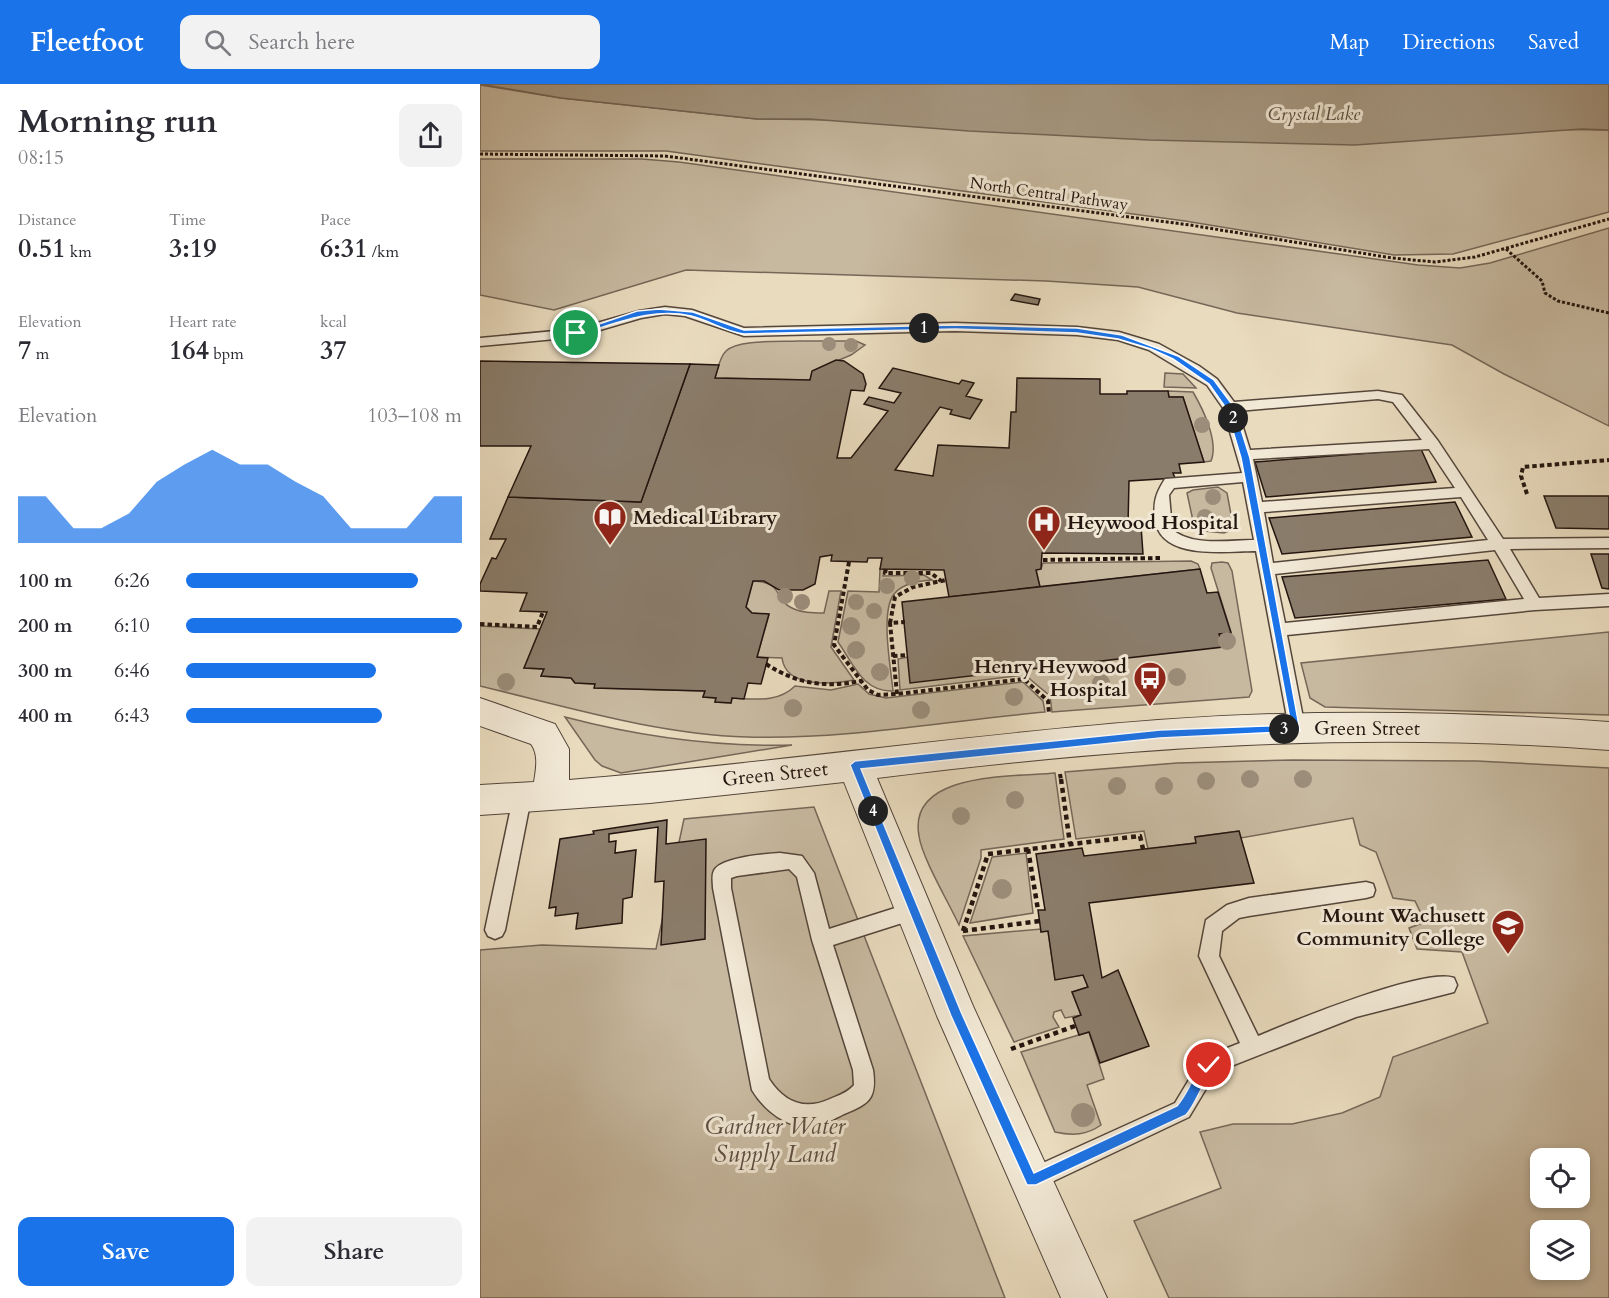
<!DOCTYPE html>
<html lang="en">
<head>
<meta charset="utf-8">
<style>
  :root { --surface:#fff; --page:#f2f2f3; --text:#2b2b33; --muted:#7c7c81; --accent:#1a73e8 }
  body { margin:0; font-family:Cardo,serif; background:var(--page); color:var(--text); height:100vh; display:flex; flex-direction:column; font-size:22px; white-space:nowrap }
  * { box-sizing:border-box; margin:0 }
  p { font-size:20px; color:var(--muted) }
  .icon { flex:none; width:33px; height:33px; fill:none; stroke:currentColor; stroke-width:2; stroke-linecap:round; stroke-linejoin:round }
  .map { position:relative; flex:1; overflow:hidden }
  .panel { display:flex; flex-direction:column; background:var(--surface); width:480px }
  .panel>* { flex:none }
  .controls { position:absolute; left:1050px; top:1064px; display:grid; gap:12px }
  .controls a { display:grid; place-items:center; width:60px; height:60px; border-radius:12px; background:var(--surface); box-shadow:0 3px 9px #0003; font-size:30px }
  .pin { position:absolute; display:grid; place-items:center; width:51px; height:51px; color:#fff; margin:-26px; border:3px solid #fff; border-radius:50%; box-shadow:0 2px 6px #0007 }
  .km { position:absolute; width:30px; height:30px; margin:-15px; border-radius:50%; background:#222; color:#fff; font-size:16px; line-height:30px; text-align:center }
  .round { display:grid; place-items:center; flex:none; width:63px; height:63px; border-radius:12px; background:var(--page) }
  .summary { display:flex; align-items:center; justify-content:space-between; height:102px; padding:0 18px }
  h1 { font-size:33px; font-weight:700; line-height:45px }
  .figures { display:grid; grid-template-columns:repeat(3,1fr); gap:9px; height:102px; padding:6px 18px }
  .figures div { display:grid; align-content:center }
  .figures b { font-size:26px; font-weight:700 }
  .figures small { font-size:16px; font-weight:400 }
  .figures p { font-size:16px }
  .chart { height:168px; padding:12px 18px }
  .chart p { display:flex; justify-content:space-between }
  .chart svg { width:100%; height:108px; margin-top:6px; fill:var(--accent); opacity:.7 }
  .button { display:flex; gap:12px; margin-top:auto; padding:12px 18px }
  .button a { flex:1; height:69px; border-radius:12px; background:var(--accent); color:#fff; font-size:24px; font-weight:700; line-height:69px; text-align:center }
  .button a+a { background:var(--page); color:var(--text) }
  ul { padding:0 18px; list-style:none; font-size:20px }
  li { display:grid; grid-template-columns:96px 72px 1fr; align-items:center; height:45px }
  li i { height:15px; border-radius:8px; background:var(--accent) }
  header { display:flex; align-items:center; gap:36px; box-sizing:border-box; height:84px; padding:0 30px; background:var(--accent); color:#fff }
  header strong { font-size:28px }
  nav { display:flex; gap:33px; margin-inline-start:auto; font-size:21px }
  .search { width:420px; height:54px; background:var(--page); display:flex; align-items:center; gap:15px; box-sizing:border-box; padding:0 21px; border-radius:12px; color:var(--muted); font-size:22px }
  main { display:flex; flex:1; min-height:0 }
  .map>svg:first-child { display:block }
  .green { fill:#c7b9a0; stroke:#756758; stroke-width:1.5; fill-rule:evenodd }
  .water { fill:#a69882; stroke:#726454; stroke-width:1.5 }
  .building { fill:#8a7c6a; stroke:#23150f; stroke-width:1.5 }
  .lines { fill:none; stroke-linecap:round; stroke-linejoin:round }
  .service-casing { stroke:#54463b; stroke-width:3 }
  .tertiary-casing { stroke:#54463b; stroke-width:2 }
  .path-far2 { stroke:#23150f; stroke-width:3; stroke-dasharray:3 2; stroke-linecap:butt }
  .path-far1 { stroke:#23150f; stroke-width:4; stroke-dasharray:4.5 3; stroke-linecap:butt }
  .path { stroke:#23150f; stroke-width:4.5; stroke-dasharray:5 4; stroke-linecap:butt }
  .service { fill:#f1e8d5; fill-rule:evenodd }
  .tertiary { fill:#f1e8d5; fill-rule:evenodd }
  .tree { fill:#9b8d7a }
  .route { fill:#1a73e8; stroke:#fff; stroke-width:1.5 }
  .labels { text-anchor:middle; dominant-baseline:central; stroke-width:6; stroke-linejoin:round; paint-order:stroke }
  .far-street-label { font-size:16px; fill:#23150f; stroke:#f1e8d5 }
  .far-water-label { font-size:18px; font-style:italic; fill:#57493d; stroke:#f1e8d5 }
  .poi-label { font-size:20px; font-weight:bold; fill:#23150f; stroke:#f1e8d5; text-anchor:start }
  .street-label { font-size:20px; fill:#23150f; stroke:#f1e8d5 }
  .near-park-label { font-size:24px; font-style:italic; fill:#5c4e42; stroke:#f1e8d5 }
</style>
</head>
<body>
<header>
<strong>Fleetfoot</strong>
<div class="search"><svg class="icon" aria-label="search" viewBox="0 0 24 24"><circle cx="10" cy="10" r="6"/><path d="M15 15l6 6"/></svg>Search here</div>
<nav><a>Map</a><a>Directions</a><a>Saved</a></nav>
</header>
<main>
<section class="panel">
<div class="summary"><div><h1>Morning run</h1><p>08:15</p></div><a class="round"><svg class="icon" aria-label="share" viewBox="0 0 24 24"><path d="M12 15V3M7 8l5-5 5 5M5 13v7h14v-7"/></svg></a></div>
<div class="figures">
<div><p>Distance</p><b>0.51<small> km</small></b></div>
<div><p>Time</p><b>3:19</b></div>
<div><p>Pace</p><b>6:31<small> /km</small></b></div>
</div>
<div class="figures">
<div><p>Elevation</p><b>7<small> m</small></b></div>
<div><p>Heart rate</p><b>164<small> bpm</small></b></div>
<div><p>kcal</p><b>37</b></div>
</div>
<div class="chart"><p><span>Elevation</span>103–108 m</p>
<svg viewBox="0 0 160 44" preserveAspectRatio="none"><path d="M0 44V25L10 25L20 38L30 38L40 32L50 19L60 12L70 6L80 12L90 12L100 19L110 25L120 38L130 38L140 38L150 25L160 25V44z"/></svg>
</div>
<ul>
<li><b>100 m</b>6:26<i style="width:84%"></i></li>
<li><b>200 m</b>6:10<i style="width:100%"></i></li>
<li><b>300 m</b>6:46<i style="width:69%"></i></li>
<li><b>400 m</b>6:43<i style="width:71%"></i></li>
</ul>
<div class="button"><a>Save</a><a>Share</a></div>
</section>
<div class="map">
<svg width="1129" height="1214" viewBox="0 0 1129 1214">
  <rect width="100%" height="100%" fill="#e9dbbe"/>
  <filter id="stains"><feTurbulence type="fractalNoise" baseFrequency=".00333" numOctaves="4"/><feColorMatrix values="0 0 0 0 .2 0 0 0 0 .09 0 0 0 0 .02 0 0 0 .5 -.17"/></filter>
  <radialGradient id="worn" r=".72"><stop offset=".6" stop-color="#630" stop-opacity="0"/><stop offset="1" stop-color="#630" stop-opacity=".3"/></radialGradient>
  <g class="green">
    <polygon points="0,1 81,14 277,35 1129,46 1129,128 973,170 914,171 705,137 186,67 0,67"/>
    <polygon points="0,75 162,75 199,78 938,181 980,184 1010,179 1129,144 1129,342 1024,290 972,261 757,229 658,203 566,197 206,186 74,226 0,211"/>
    <path d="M318,257H376L385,261L371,271L333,287L330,296L235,294C238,285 239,274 246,267C258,255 301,258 318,257Z"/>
    <polygon points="685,289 703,290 716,304 684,303"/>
    <path d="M688,307L713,308C723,325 739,358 731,377L724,378L703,313H689Z"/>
    <polygon points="738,403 747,409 753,441 751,446 744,449 715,446 707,409 713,406"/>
    <polygon points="711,477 718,480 720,485 560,503 556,486 561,485 563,479"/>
    <polygon points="742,478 748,479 752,487 772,607 769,613 572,628 570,612 545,591 420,606 418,575 428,573 743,563 739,550 751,548 731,484 732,479"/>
    <path d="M400,485H404L403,492L444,491L452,496C439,497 423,499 414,510C400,528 411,585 413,607C383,608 374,581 358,558L368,507L399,508Z"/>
    <path d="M273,497C304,498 293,514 310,523C320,529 334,529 344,529L349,507H361L351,563L374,596C353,600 306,605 302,574L277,573L289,531L272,529L266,523Z"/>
    <path d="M0,542L60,545L44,584L64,585L61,592L91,594L95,599L115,600V604L225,607L223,613L236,614L235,618L251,619L252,614C275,615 298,619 315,602L351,606L378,600L389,610L406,614L543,598L563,617L565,628C466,637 366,656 267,653C176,650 88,623 0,602Z"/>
    <polygon points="1129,548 1129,631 845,623 830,614 821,579"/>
    <path d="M85,633C161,653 234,663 312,661L141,689L122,682L115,676Z"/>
    <path d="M812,676L997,677L1129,684V1214H689L654,1137L741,1104L720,1048L753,1040H812L862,1029L900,1013L913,973L1008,939L982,868L937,865L929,844L945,838L935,817L913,814L896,768L880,761L873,734L761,754L759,747L715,753L716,759L668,765L664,747L596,755L585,688L697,679ZM1060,1074H1100V1113H1060ZM1060,1146H1100V1185H1060Z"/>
    <path d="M575,689L584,755L501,766V774L479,841C469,819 442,774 439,752C427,687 535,693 575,689Z"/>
    <polygon points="334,723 525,1214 0,1214 0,866 62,861 176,865 204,735"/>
    <polygon points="546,769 553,829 490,839 512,773"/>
    <polygon points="561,845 561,848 568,847 575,895 603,891 608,903 592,908 601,931 585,934 581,926 574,928 573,933 579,943 534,958 483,852"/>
    <path d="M609,948L624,995L607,1001L621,1041C607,1051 593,1052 575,1048L541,968Z"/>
  </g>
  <polygon class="water" points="0,0 1129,0 1129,46 1102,45 875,61 669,56 489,47 330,35 277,35 81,14"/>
  <g class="building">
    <polygon points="535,210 560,215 558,221 531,216"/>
    <polygon points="356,276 364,277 383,290 386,300 384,307 371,306 357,374 371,374 408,327 384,320 389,313 414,319 421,309 399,304 413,284 479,300 482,296 494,299 486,312 502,316 490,335 470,330 472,326 460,323 415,386 453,392 458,361 529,364 531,328 536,328 537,294 620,295 620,310 647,310 647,307 688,307 689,313 703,313 724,378 699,380 701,389 693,389 695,394 649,397 648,442 661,442 663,470 562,469 561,485 556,486 560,503 469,513 464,486 400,485 402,474 388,474 387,478 351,477 352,471 340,473 335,500 323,506 299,506 284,497 273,497 266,523 272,529 289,530 277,573 288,574 281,600 268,599 264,615 252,614 251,619 235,618 236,614 223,613 225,607 114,604 115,600 95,599 91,594 61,592 64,585 44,584 67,528 40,527 47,509 0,507 0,500 12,474 16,475 26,455 10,455 28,413 161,418 210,280 239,281 235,294 330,296 332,287"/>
    <polygon points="0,277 210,280 161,418 28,413 51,362 0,362"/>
    <polygon points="941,365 956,398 786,413 775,378"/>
    <polygon points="1064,412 1129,412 1129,445 1076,444"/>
    <polygon points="975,418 992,453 802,470 789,434"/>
    <polygon points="1111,470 1129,470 1129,505 1122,504"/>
    <polygon points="1008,476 1026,515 815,534 802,493"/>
    <polygon points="720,485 727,509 738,508 751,549 739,550 743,563 430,599 422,518"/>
    <polygon points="187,736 186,760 226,755 225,855 181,861 184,797 175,798 178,743 129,750 129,758 136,757 135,769 156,766 152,813 143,815 142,839 96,845 98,829 75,832 76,823 69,824 80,755 114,750 113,747"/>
    <polygon points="759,747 774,799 609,819 622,894 638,886 669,962 620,979 609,948 599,951 593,934 601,931 592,908 608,903 603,891 575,896 568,847 561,848 558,826 565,826 556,770 602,764 604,772 716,759 715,753"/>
  </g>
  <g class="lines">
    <defs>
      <g id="service">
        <path d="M185,223L212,226L264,244L475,239L597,243L639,248L679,260L719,282L737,295L754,318L898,307L922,311L958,357L1023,455L1129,454V464L1030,465L1059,514L1129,510V522L1055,526L807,551L825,644L823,649H811L809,644L776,467C746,467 680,477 675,435C673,418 676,409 685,395L762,389L743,324L727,301L669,266L638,256L597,251L475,247L264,252L205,232L185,230L161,234L96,253L0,262V254L96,245L159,227ZM898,315L913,318L942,356L770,366L758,327ZM949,365L975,404L782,418L773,375ZM763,398L774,456C750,456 711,463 692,445L689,411L694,404ZM981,413L1008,456L793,479L784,428ZM1015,466L1044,515L805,539L795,490Z"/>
        <polygon points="42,706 48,709 51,714 25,846 22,852 15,855 8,852 5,846 33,714 36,709"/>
        <path d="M300,769L322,772L334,789L349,845L434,818L441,821L443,827L441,833L353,861L393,986C397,1015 389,1020 364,1030C354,1035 344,1041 333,1042C308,1046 284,1026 272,1006L233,804C233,798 231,790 235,785C245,773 285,770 300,769ZM309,785L317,793L332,856L373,986L374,1001C367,1009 359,1011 350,1015C324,1027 304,1018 289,995L251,804V794L257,792Z"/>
        <path d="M886,798L893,800L895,806L893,812L886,814L769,832L759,834L742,847L739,872L778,952C811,938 945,883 974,894L977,901L974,908L876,933L736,988L709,1033L559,1104L551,1107L543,1104L540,1096L543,1088L695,1019L722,974L760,959L719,872L726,836L747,821L769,814Z"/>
      </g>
      <path id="tertiary" d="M0,614L75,640L89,665V696C286,680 481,651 678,636C828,625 979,627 1129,638V666C880,647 644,663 397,694L493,922L627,1214H581L457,932L364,698L170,719L0,731V701L54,698C56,685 59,671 51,660L0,642Z"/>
    </defs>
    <use href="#service" class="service-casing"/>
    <use href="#tertiary" class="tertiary-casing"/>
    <g class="path-far2">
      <polyline points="0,70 185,72 710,141 912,174 955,178 995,173 1129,135"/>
      <polyline points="1026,165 1062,197 1065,209 1078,217 1129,229"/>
    </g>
    <g class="path-far1">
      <polyline points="1047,410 1041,392 1043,383 1129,376"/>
      <polyline points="563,476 682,474"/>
      <polyline points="369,478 354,561 388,606 398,611 417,610 544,595 568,617 569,630"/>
      <polyline points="406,485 405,489 451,489 461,497"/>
      <polyline points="410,539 415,513 433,503 466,496"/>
      <polyline points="0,540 57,543 63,528"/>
      <polyline points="413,572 428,571"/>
      <path d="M286,580C317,600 345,604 381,597"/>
      <polyline points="417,610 410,539 425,538"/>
      <polyline points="580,690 581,696"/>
    </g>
    <g class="path">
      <polyline points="581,695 590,760"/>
      <polyline points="548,765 558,826"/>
      <polyline points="483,847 508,770 660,752 663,765"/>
      <polyline points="483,847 560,837"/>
      <polyline points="531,965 595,942"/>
    </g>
    <use href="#service" class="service"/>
    <use href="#tertiary" class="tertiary"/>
  </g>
  <g class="tree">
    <circle cx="349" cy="260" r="7"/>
    <circle cx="371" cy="261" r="7"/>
    <circle cx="722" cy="341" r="8"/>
    <circle cx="733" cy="413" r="8"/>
    <circle cx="725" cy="433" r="8"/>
    <circle cx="432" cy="494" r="8"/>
    <circle cx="407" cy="502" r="8"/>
    <circle cx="305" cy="512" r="8"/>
    <circle cx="322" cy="518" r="8"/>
    <circle cx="376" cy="518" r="8"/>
    <circle cx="394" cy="527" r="8"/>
    <circle cx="371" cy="542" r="9"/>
    <circle cx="747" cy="557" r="9"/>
    <circle cx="376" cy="566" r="9"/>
    <circle cx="400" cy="588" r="9"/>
    <circle cx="697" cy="593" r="9"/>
    <circle cx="26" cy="598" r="9"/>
    <circle cx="621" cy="599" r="9"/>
    <circle cx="534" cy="613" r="9"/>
    <circle cx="313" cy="624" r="9"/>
    <circle cx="441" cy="626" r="9"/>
    <circle cx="770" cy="695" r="9"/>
    <circle cx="823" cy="695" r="9"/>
    <circle cx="726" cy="697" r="9"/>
    <circle cx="637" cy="702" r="9"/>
    <circle cx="684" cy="702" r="9"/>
    <circle cx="535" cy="716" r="9"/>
    <circle cx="481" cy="732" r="9"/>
    <circle cx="522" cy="805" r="10"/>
    <circle cx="603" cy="1031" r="12"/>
  </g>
  <path class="route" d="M179,225L213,228L264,246L475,241L597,244L642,251L698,272L734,296L754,323L770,374L820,647L680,654L381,685L482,930L554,1089L697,1022C709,1008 713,991 725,977H734V985C721,999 718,1017 706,1031L556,1101H547L471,932L370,681L375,677L680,646L811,641L761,374L746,324L729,300L693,275L671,265L638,255L597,249L475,245L264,250C245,248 229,236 211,232C170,223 134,241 96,251L93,249L157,227Z"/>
  <defs>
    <symbol id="library-pin" viewBox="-11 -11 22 30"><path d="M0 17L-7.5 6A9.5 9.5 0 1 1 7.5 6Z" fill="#8f2418" stroke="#f1e8d5"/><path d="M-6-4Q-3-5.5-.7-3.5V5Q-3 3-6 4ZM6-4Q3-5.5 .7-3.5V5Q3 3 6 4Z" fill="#fff"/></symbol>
    <symbol id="hospital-pin" viewBox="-11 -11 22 30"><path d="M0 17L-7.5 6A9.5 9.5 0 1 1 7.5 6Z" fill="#8f2418" stroke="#f1e8d5"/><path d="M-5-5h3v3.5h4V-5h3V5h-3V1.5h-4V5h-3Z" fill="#fff"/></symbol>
    <symbol id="bus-pin" viewBox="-11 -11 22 30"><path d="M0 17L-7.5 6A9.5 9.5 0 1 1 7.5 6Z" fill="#8f2418" stroke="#f1e8d5"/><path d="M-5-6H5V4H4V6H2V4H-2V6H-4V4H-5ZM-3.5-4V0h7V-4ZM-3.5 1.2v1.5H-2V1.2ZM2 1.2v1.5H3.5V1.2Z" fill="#fff"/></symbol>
    <symbol id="university-pin" viewBox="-11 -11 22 30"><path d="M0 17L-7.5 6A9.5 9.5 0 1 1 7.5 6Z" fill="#8f2418" stroke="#f1e8d5"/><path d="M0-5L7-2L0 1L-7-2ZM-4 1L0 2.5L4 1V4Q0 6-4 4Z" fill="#fff"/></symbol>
  </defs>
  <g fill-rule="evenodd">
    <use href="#library-pin" x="111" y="414" width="38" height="52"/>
    <use href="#hospital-pin" x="545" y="419" width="38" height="52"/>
    <use href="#bus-pin" x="651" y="575" width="38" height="52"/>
    <use href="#university-pin" x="1009" y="823" width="38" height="52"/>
  </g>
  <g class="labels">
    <g class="far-street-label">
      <text transform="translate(569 110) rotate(8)">North Central Pathway</text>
    </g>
    <g class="far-water-label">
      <text x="834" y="30">Crystal Lake</text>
    </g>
    <g class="poi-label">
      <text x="153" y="433">Medical Library</text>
      <text x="587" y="438">Heywood Hospital</text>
      <text x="647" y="582" text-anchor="end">Henry Heywood<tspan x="647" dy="23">Hospital</tspan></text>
      <text x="1005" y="831" text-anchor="end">Mount Wachusett<tspan x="1005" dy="23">Community College</tspan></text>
    </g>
    <g class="street-label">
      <text x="887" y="644">Green Street</text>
      <text transform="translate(295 690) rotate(-6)">Green Street</text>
    </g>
    <g class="near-park-label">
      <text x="295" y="1042">Gardner Water<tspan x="295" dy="28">Supply Land</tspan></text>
    </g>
  </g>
  <rect width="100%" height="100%" filter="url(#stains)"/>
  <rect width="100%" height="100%" fill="url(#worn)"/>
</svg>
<div class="controls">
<a><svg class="icon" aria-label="locate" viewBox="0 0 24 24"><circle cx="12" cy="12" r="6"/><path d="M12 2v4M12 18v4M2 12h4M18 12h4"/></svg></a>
<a><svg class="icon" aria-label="layers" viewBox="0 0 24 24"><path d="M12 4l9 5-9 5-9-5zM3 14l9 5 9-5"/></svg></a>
</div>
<div class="pin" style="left:96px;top:249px;background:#1e9e55"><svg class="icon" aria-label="arrive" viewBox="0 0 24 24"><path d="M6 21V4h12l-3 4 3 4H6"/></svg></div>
<div class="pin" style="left:729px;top:981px;background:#d93025"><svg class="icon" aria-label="check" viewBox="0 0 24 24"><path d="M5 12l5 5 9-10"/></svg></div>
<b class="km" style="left:444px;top:244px">1</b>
<b class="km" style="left:753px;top:334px">2</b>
<b class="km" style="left:804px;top:645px">3</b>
<b class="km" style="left:393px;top:727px">4</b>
</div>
</main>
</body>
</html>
